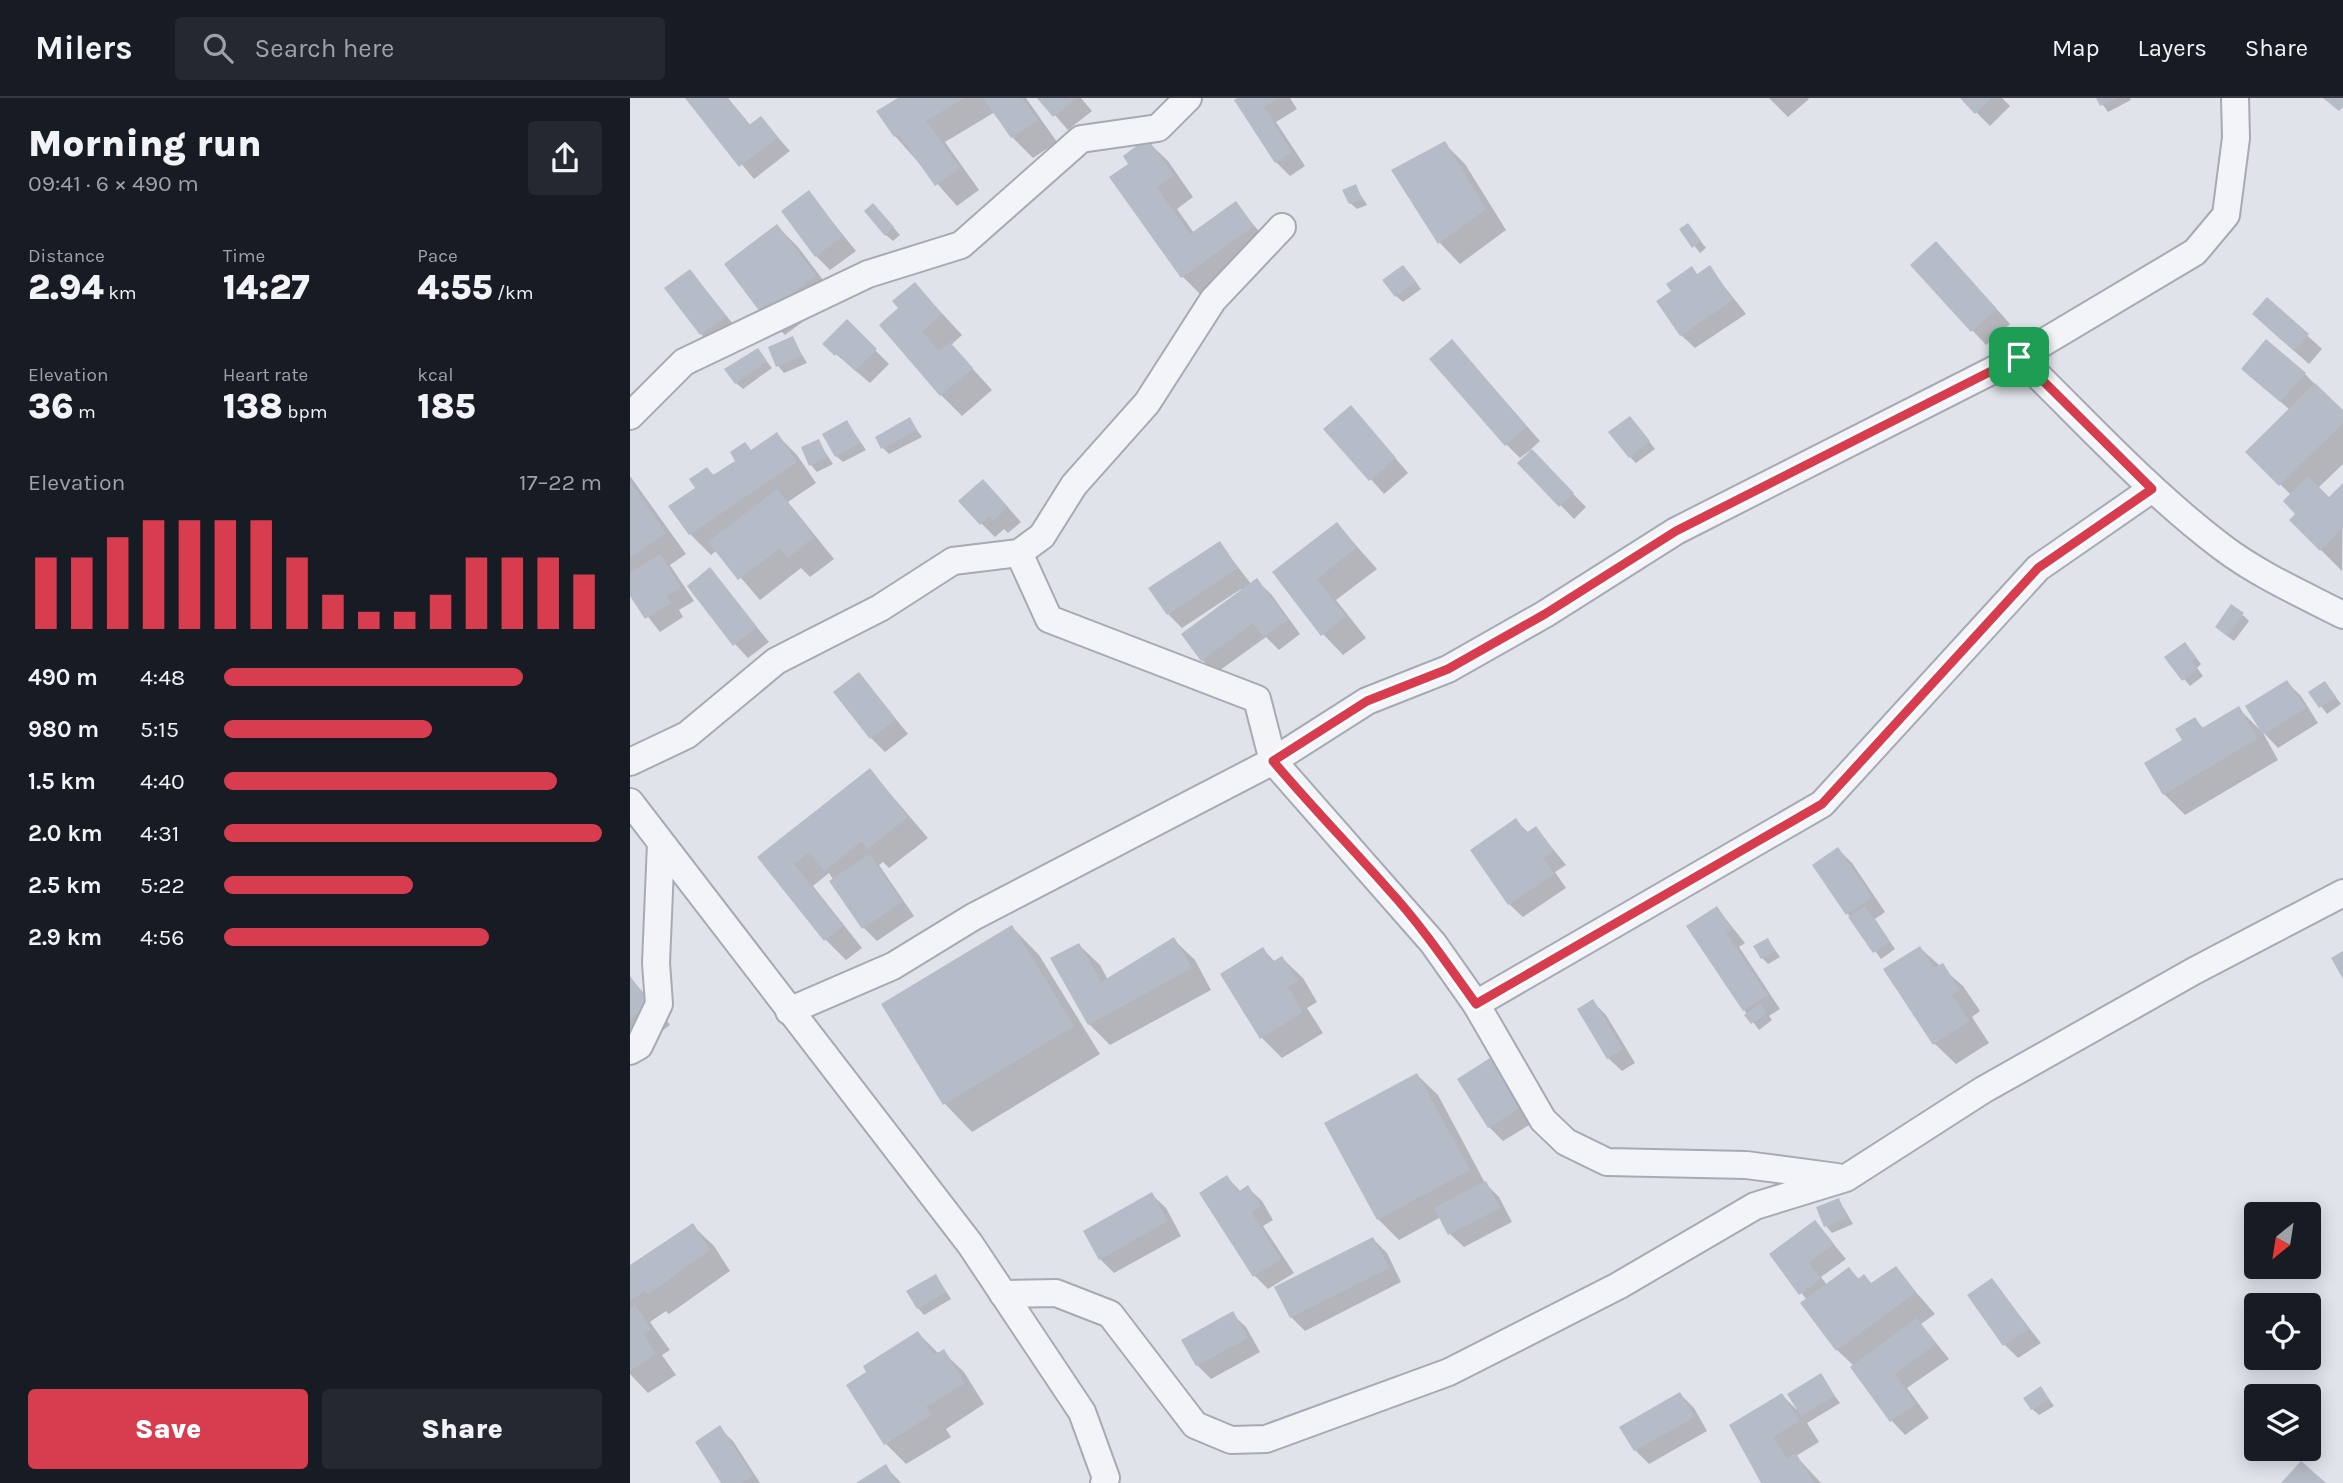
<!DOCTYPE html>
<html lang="en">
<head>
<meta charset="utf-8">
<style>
  :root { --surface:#171b24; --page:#242831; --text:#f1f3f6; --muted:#9ea1a6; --line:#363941; --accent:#d73d4f }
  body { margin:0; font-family:Karla,sans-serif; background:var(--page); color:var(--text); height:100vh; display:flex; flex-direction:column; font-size:26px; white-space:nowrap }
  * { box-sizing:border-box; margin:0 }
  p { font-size:23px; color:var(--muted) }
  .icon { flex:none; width:38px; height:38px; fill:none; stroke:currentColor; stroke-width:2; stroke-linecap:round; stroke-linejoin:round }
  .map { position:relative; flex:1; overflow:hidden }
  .sheet { display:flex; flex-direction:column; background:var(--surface); width:630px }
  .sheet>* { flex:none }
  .needle { width:46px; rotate:210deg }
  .tools { position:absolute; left:1614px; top:1104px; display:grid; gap:14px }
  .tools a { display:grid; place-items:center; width:77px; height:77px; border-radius:7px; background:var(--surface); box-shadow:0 4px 18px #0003; font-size:35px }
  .pin { position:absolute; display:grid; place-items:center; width:60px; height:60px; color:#fff; margin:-30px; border-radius:14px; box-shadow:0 4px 10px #0006 }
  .round { display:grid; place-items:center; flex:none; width:74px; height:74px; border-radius:7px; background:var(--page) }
  .headline { display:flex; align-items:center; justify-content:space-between; height:119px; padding:0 28px }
  h1 { font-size:38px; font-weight:800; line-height:52px }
  .metrics { display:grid; grid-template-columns:repeat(3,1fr); gap:10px; height:119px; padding:7px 28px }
  .metrics div { display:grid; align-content:center }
  .metrics b { font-size:35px; font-weight:800 }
  .metrics small { font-size:19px; font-weight:400 }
  .metrics p { font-size:19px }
  .chart { height:196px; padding:14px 28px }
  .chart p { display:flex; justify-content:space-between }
  .chart svg { width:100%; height:126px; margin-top:7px; stroke:var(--accent); stroke-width:6 }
  .button { display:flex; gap:14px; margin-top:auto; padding:14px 28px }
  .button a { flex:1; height:80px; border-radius:7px; background:var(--accent); color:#fff; font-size:28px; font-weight:800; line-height:80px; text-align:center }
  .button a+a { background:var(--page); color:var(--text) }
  ul { padding:0 28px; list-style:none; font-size:23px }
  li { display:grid; grid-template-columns:112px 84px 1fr; align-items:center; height:52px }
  li i { height:18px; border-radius:9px; background:var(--accent) }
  header { display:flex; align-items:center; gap:42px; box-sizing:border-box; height:98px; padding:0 35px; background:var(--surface); border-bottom:2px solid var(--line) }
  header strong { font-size:33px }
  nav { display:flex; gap:38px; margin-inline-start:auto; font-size:24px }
  .search { width:490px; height:63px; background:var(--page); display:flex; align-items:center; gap:18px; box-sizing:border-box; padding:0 24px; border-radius:7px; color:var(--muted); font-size:26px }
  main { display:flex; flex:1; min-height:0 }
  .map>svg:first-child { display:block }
  .shadow { fill:#0003 }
  .building { fill:#b6bcc7 }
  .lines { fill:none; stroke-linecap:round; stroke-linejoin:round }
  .minor-casing { stroke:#a5aab4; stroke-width:30 }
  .minor { stroke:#f3f4f8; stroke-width:26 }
  .route-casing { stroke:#fff; stroke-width:14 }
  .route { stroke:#d73d4f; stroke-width:9 }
</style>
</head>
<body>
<header>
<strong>Milers</strong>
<div class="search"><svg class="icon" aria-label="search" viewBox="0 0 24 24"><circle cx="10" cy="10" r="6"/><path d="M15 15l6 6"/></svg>Search here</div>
<nav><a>Map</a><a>Layers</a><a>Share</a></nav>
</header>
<main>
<section class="sheet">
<div class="headline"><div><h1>Morning run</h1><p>09:41 · 6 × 490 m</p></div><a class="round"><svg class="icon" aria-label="share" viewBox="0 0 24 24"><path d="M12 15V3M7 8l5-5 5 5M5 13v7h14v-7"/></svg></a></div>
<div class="metrics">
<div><p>Distance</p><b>2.94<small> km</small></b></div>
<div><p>Time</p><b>14:27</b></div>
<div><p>Pace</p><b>4:55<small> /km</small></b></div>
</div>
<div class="metrics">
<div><p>Elevation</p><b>36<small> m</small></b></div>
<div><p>Heart rate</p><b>138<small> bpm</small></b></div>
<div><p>kcal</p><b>185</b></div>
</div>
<div class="chart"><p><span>Elevation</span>17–22 m</p>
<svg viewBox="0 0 160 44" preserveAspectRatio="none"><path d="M5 44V19M15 44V19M25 44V12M35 44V6M45 44V6M55 44V6M65 44V6M75 44V19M85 44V32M95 44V38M105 44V38M115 44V32M125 44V19M135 44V19M145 44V19M155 44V25"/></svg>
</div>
<ul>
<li><b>490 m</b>4:48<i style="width:79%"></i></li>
<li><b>980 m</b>5:15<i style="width:55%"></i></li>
<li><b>1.5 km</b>4:40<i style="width:88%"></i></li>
<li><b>2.0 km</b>4:31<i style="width:100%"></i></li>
<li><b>2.5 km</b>5:22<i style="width:50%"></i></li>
<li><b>2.9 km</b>4:56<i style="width:70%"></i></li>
</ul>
<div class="button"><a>Save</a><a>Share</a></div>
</section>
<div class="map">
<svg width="1713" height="1385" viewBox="0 0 1713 1385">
  <rect width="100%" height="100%" fill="#e0e3ea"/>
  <g class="shadow">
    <polygon points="57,0 98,0 121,28 131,20 160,53 124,81"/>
    <polygon points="272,0 396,0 427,44 403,60 382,39 365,14 315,44 349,92 327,108 265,38"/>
    <polygon points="410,0 451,0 462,13 438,32"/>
    <polygon points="611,0 660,0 667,11 646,24 675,68 660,78 646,64"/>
    <polygon points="1139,0 1178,0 1179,1 1158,19"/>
    <polygon points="1332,0 1372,0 1380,8 1360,28"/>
    <polygon points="1468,0 1500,0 1501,2 1478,14"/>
    <polygon points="517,43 538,63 563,99 547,111 564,135 606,106 643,150 573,199 552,178 501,67"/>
    <polygon points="815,46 835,66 876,132 830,166 810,145 764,73"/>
    <polygon points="725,88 737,107 727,111 720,105"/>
    <polygon points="179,95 226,153 200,172 186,158"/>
    <polygon points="250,114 270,137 263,143 256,137"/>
    <polygon points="1058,127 1076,150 1070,155 1052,132"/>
    <polygon points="147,128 168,149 206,199 155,237 135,217"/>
    <polygon points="1320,159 1380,226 1356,247 1282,167"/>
    <polygon points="1079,169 1116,216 1065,250 1051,237 1043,194 1062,171 1068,177"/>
    <polygon points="60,173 108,232 85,250 71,236"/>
    <polygon points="780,176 791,191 773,204 766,198"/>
    <polygon points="285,186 332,237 321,247 362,292 332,318 311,297 270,211"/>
    <polygon points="1637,201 1692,251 1679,266 1638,230"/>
    <polygon points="217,224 259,266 240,285 194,246"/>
    <polygon points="162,240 177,265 154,275 148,268"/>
    <polygon points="128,252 142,270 113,291 106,285"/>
    <polygon points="835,257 910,343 900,352 956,409 944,421 890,365 901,355 899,353 890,360 876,346"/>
    <polygon points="1613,271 1675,276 1713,315 1713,366 1688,390 1699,401 1713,387 1712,473 1661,422 1667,416 1661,397 1618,354 1660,312"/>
    <polygon points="280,322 292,339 259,356 253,350"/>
    <polygon points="734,323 778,375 754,396 696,331"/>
    <polygon points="217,324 236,352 213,364 206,358"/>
    <polygon points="1006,326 1025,351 1006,365 1000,359"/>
    <polygon points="147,337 167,357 186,385 158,404 204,461 180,479 171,470 130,502 87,452 81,457 60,436 68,390 77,371 85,378 107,363 115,346 122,353"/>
    <polygon points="188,343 203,366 187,374 181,367"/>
    <polygon points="0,378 56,456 40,467 64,503 49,512 53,519 30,534 0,496"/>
    <polygon points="367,397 391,424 378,435 374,431 365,439 351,425"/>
    <polygon points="707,426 747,471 706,502 736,540 713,557 693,536 644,474"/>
    <polygon points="589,445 622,487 627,483 641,496 670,536 649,552 636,539 586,575 572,562 612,493 611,491 552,530 538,516"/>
    <polygon points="80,472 139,544 118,560 105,546"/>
    <polygon points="1613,517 1619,523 1604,543 1593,535"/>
    <polygon points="1561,553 1571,566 1567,570 1573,578 1560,588 1537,560"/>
    <polygon points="229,576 278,636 255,654 241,640"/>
    <polygon points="1657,584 1671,598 1688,625 1648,650 1632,633 1648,662 1555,717 1534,696 1565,621 1574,631 1608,610 1631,633"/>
    <polygon points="1695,585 1711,606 1697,616 1680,594"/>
    <polygon points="240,672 298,740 259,770 253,764 249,767 284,818 247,843 233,829 199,775 183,788 232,850 216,862 195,841 130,759"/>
    <polygon points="886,723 899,735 906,730 936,767 925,774 936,790 893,819 879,806"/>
    <polygon points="1208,751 1222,765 1255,814 1245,821 1265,851 1251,861 1218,816"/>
    <polygon points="1087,810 1115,845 1109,849 1150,911 1139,918 1142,922 1129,932 1114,912"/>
    <polygon points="382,829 409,857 470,956 342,1034 315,1006 253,907"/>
    <polygon points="544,842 565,862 581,892 480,947 459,926 449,847 470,867 478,882"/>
    <polygon points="1138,842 1150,859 1138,866 1132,860"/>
    <polygon points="1290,850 1333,888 1350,913 1342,919 1359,945 1326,966 1305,946"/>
    <polygon points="633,851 645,864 652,860 673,880 687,904 677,910 693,935 652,960 631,939"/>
    <polygon points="0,881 21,902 40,927 0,957"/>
    <polygon points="963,904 976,917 1005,965 992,973 978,960"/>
    <polygon points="860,962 874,976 904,1024 873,1043 859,1029 829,982"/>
    <polygon points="787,977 808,997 855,1085 869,1099 882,1124 834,1149 820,1136 811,1119 769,1142 748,1121"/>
    <polygon points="597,1079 611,1094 618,1090 632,1103 643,1122 633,1128 664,1175 638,1191 625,1178"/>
    <polygon points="522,1097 536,1110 551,1138 484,1175 470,1161"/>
    <polygon points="1209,1102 1223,1126 1202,1135 1196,1128"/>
    <polygon points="1185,1124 1216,1161 1191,1179 1197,1187 1219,1171 1230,1182 1242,1187 1265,1170 1305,1216 1291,1226 1319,1261 1277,1290 1299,1320 1275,1337 1262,1323 1224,1268 1207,1252 1177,1202 1141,1156"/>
    <polygon points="63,1128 84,1148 100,1173 39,1216 36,1213 20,1224 40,1252 32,1257 46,1277 18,1295 0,1276 0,1169"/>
    <polygon points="743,1141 757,1155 771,1184 675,1233 661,1219"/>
    <polygon points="306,1178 321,1201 294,1217 288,1210"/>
    <polygon points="1362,1182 1411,1245 1388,1260 1375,1247"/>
    <polygon points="602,1216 616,1229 630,1254 581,1281 567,1267"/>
    <polygon points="288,1235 309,1256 313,1254 334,1274 354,1306 316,1331 321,1339 276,1366 256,1346"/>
    <polygon points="1190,1278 1210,1305 1177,1325 1189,1344 1166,1358 1191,1385 1133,1385 1101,1328 1152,1297 1167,1312"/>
    <polygon points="1411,1290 1424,1308 1409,1317 1402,1311"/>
    <polygon points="1050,1296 1064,1310 1077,1333 1019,1366 1005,1352"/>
    <polygon points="89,1330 103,1343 130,1385 93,1385"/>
    <polygon points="255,1368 271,1385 229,1385"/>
  </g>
  <g class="building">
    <polygon points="55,0 97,0 119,27 131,18 148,39 109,69"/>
    <polygon points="268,0 334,0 296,23 330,70 305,88 269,37 264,39 246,13"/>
    <polygon points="353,0 392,0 408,22 381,40"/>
    <polygon points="407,0 447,0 423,19"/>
    <polygon points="608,0 649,0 634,9 662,54 645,65 604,2"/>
    <polygon points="1330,0 1361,0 1345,16"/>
    <polygon points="1466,0 1487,0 1470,8"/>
    <polygon points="1693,0 1713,0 1713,9 1709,13"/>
    <polygon points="517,40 544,77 527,90 560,136 606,103 624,128 551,180 479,79 498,66 493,58"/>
    <polygon points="815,43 856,111 808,146 761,72"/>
    <polygon points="726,86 732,101 719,106 712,92"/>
    <polygon points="179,92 213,138 185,159 151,113"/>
    <polygon points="243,105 264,129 255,138 234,113"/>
    <polygon points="1058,125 1071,143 1062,150 1049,131"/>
    <polygon points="147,126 186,177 133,218 94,166"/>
    <polygon points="1306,143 1367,211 1341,234 1280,167"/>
    <polygon points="773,167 786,184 765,199 752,182"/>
    <polygon points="1080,167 1103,202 1050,238 1026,203 1041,193 1036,186 1062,168 1067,176"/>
    <polygon points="60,171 96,218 70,237 34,190"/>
    <polygon points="285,184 312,216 292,233 309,253 320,244 343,270 310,298 249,227 268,210 262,203"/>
    <polygon points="1637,199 1679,236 1664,253 1622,216"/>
    <polygon points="217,221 247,251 225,273 207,255 205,258 192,246"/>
    <polygon points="163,238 172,258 146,269 138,249"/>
    <polygon points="822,241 897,329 875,348 799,261"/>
    <polygon points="1636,241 1676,275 1650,304 1611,271"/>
    <polygon points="128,250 137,263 105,286 94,271"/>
    <polygon points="1685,285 1713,312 1713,325 1649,388 1615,354"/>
    <polygon points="721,307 766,360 739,383 693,331"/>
    <polygon points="1000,318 1020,343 999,360 978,334"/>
    <polygon points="280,319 287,332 251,351 245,339"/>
    <polygon points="217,322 230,345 205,359 192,336"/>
    <polygon points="147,334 167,364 59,437 38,408 65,390 59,381 77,369 83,377 105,363 100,354 115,344 121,352"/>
    <polygon points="189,341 197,359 179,368 171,349"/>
    <polygon points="902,351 944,395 929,409 887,365"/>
    <polygon points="1678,378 1699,399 1713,385 1713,430 1690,453 1659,422 1665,416 1653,403"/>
    <polygon points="353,381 378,409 363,423 359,418 350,427 328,403"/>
    <polygon points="0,383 36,435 0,460"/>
    <polygon points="147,391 184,439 158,460 150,450 108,482 78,444"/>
    <polygon points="707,424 727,449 687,481 716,518 691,538 642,474"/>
    <polygon points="590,443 608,470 537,517 518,490"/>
    <polygon points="30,456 51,489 37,498 41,505 15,521 0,498 0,475"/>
    <polygon points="80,469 127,529 103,548 57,488"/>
    <polygon points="627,480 658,522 634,539 623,525 571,563 551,536"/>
    <polygon points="1601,506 1614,515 1597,538 1585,529"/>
    <polygon points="1555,544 1566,559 1562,563 1568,571 1552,583 1534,559"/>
    <polygon points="229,574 266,621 240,641 203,594"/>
    <polygon points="1657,582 1676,610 1633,637 1615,608"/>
    <polygon points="1695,583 1706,599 1689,610 1678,594"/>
    <polygon points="1609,608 1628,640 1533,697 1514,665 1552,642 1545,631 1565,619 1572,630"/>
    <polygon points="240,670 278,719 237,751 232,743 194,773 179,754 164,766 213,828 194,843 127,759"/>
    <polygon points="886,720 896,735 906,728 924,753 913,760 924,776 878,807 840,752"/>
    <polygon points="1208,749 1242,799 1216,817 1182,767"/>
    <polygon points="240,756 272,804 232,831 199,783"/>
    <polygon points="1087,808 1102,831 1096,835 1138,897 1113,913 1056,828"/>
    <polygon points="1235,808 1260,844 1243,855 1218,819"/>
    <polygon points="382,827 444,928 313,1007 251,906"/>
    <polygon points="544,839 562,870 458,927 420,860 449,845 471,884"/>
    <polygon points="1138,840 1145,853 1131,861 1123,848"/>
    <polygon points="1290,848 1304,870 1313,865 1330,892 1322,897 1339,923 1303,947 1253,871"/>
    <polygon points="633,849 642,864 652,858 668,883 658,889 673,914 630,941 590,876"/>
    <polygon points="1713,853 1713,881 1701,860"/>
    <polygon points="0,878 21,906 0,921"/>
    <polygon points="963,901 993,951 977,961 947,911"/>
    <polygon points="1130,906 1137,915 1121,926 1114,917"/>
    <polygon points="860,960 892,1009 858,1030 827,981"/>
    <polygon points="787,975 840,1072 747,1122 694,1025"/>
    <polygon points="597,1077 608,1094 618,1087 631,1108 621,1114 651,1161 623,1179 569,1095"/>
    <polygon points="856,1083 870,1110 818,1137 804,1110"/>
    <polygon points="522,1094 538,1123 469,1162 453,1133"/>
    <polygon points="1209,1100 1217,1120 1194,1129 1186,1109"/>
    <polygon points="1185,1122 1204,1146 1179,1165 1191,1181 1169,1197 1139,1156"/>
    <polygon points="63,1125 80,1152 17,1197 15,1193 0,1203 0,1167"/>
    <polygon points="743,1139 759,1170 660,1220 644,1189"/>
    <polygon points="1266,1168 1286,1194 1206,1253 1170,1205 1219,1169 1228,1181 1234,1176 1241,1185"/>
    <polygon points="306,1176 316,1194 287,1211 276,1193"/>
    <polygon points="1362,1180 1399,1230 1373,1248 1337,1197"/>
    <polygon points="5,1206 21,1231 13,1235 26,1256 0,1273 0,1210"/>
    <polygon points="603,1213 618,1240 566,1268 551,1242"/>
    <polygon points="1287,1220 1306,1246 1265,1276 1286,1306 1260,1324 1220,1269"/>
    <polygon points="288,1233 304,1257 314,1251 335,1285 296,1309 301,1317 254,1347 216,1287 236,1274 233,1268"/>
    <polygon points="1191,1275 1205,1298 1171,1318 1157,1296"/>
    <polygon points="1411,1288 1419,1301 1401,1312 1393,1300"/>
    <polygon points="1050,1294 1065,1319 1004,1353 989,1329"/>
    <polygon points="1152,1295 1169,1323 1143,1339 1157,1360 1166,1355 1184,1385 1131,1385 1099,1327"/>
    <polygon points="90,1327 123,1378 112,1385 91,1385 65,1344"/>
    <polygon points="1671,1363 1696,1385 1651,1385"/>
    <polygon points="256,1366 267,1385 226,1385"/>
  </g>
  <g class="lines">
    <defs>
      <g id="minor">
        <path d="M1389,259C1456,324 1518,393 1592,449C1629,477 1672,496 1713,517"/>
        <polyline points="0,318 54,264 238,176 331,147 451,41 528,30 558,0"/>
        <polyline points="389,455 419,521 627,601 643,663 803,845 846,906 913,1022 936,1044 977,1064 1116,1067 1207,1079"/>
        <polyline points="0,664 57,637 146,563 250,510 323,463 389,455 412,438 444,387 517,305 583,202 652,129"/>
        <polyline points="0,704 340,1146 452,1314 476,1380 474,1385"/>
        <polyline points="846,906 1192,706 1408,470 1522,391"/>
        <polyline points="159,913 263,868 343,819 643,663 737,603 818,571 915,516 1046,433 1389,259 1565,154 1596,117 1606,40 1605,0"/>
        <polyline points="0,953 9,948 29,906 26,865 31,745"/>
        <polyline points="373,1196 426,1195 480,1216 565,1327 601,1342 636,1341 819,1274 988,1188 1125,1108 1216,1080 1353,992 1564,873 1713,795"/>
      </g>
    </defs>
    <use href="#minor" class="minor-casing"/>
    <use href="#minor" class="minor"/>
  </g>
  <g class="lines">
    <defs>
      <path id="route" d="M1389,259L1522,391L1408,470L1192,706L846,906C818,867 791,827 758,791C720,748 680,707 643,663L737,603L818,571L915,516L1046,433Z"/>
    </defs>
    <use href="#route" class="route-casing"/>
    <use href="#route" class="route"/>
  </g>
</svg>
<div class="tools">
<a><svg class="needle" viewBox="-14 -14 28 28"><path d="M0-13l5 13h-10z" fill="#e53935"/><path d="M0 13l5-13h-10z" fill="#9ea1a6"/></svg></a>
<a><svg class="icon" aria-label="locate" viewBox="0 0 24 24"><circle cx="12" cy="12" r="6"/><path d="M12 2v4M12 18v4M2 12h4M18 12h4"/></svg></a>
<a><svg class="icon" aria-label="layers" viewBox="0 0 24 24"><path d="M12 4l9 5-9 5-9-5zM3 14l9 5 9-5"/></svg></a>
</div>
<div class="pin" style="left:1389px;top:259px;background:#1e9e55"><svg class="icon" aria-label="arrive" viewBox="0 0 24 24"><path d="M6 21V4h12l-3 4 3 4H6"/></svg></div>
</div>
</main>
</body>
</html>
